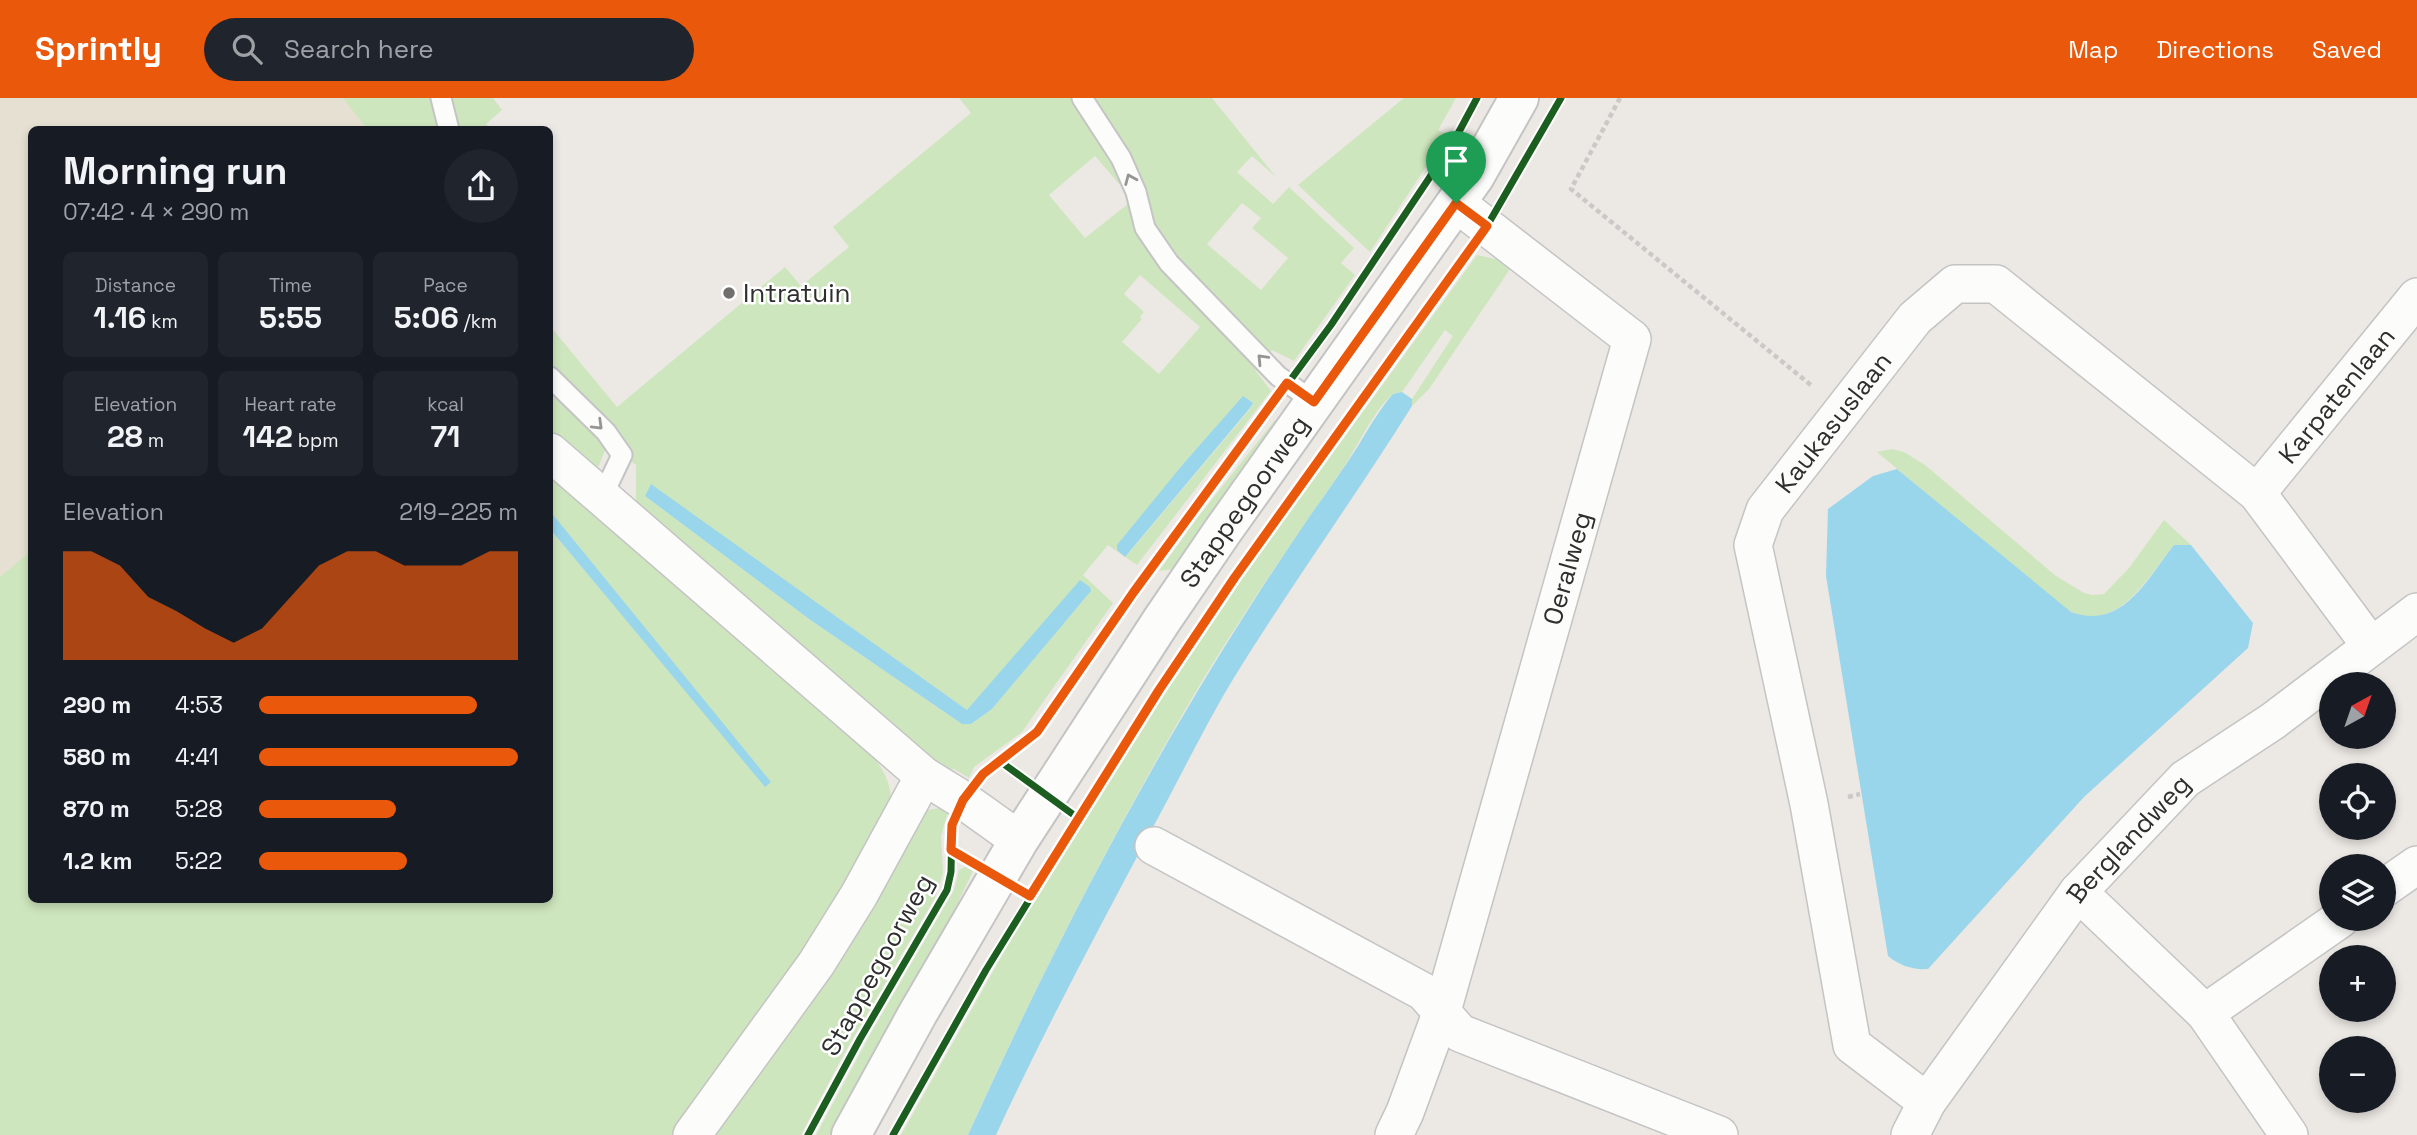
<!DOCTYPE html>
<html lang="en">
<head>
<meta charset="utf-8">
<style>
  :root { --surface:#171b24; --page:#20242c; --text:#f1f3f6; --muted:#9ea1a6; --accent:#ea580c }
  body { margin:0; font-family:"Space Grotesk",sans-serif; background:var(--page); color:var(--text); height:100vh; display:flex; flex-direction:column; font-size:26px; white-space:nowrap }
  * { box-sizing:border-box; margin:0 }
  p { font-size:23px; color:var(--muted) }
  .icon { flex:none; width:38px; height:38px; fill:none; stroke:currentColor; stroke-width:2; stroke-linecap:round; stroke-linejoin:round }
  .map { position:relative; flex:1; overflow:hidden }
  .panel { position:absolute; left:28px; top:28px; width:525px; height:777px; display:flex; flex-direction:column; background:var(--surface); border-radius:10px; box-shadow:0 4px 10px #0003 }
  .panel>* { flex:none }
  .needle { width:46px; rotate:40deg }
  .buttons { position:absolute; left:2319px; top:574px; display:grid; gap:14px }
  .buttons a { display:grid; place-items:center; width:77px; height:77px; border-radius:50%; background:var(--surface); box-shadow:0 4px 10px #0003; font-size:35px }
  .pin { position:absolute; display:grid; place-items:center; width:60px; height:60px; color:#fff; margin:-72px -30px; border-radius:50% 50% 50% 0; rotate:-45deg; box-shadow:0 0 7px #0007 }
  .pin .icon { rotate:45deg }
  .round { display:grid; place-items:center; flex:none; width:74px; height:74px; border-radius:37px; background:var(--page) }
  .head { display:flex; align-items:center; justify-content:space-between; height:119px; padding:0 35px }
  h1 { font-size:38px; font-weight:800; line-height:52px }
  .stats { display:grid; grid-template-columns:repeat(3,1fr); gap:10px; height:119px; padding:7px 35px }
  .stats div { display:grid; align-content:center; border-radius:10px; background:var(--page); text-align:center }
  .stats b { font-size:30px; font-weight:800 }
  .stats small { font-size:19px; font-weight:400 }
  .stats p { font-size:19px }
  .chart { height:196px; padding:14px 35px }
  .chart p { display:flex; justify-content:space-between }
  .chart svg { width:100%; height:126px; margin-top:7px; fill:var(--accent); opacity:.7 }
  ul { padding:0 35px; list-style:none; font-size:23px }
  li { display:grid; grid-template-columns:112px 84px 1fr; align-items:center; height:52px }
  li i { height:18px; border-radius:9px; background:var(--accent) }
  header { display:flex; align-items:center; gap:42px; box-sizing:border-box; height:98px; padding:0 35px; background:var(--accent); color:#fff }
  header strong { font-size:33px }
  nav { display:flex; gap:38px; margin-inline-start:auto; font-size:24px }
  .search { width:490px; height:63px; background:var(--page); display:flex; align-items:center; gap:18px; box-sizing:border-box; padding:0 24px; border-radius:38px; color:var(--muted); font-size:26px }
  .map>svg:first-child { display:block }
  .education { fill:#e6e0d3 }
  .green { fill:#cee6be; fill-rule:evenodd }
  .water { fill:#99d6ec }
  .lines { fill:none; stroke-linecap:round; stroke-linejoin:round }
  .service-casing { stroke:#c5c4c5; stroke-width:23 }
  .minor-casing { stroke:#c5c4c5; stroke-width:40 }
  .tertiary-casing { stroke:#c5c4c5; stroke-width:42 }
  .path { stroke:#c9c9c8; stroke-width:4.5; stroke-dasharray:5 3.5; stroke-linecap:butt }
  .service { stroke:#fcfcfb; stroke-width:19 }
  .minor { stroke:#fcfcfb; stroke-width:37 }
  .tertiary { stroke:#fcfcfb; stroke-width:38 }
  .cycleway-casing { stroke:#fff; stroke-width:11 }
  .cycleway { stroke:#1b5e20; stroke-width:7 }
  .oneway { stroke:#959594 }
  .route-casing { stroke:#fff; stroke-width:14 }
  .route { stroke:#ea580c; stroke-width:9 }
  .poi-dot { fill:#706f6e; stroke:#fff; stroke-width:2.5 }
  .labels { text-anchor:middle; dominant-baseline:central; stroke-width:5; stroke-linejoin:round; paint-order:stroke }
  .poi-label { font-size:26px; fill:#2e2e2e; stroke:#fff; text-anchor:start }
  .street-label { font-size:26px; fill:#2e2e2e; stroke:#fff }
</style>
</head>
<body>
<header>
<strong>Sprintly</strong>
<div class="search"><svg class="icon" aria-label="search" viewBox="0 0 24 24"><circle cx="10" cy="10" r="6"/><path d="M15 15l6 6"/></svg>Search here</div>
<nav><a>Map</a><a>Directions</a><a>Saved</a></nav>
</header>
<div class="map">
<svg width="2417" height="1037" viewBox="0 0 2417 1037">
  <rect width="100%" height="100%" fill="#ece8e4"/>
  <polygon class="education" points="0,0 376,0 400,31 32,32 31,467 0,493"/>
  <g class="green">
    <polygon points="343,0 493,0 502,12 486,26 490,31 367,31"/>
    <path d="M959,0H1212L1276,79L1252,58L1237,74L1273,106L1289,89L1354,150L1341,165L1355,177L1294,263L1272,252L1255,272L1271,293L1137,467L1108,447L1083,477L1113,505L1022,634L974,669L969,680L954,671L942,672L636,403V367L607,347L598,370L550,334V228L617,309L785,169L801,188L849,149L833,129L971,15ZM1095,58L1133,102L1085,140L1049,97ZM1242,105L1261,120L1252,130L1288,160L1261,192L1207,146ZM1140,177L1200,229L1159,276L1122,244L1142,221L1140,219L1144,214L1124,196ZM1243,299L1253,305L1250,311L1134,449L1128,456L1116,451L1184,365ZM651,387L967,612L1091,493L992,611L971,626H962L809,521L645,398Z"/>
    <polygon points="1404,0 1456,0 1438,32 1447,37 1370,154 1298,87"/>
    <path d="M1477,157L1514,165L1429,291L1412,308V301L1453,238L1445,232L1402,294C1399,295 1394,295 1392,297C1375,310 1355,353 1342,372C1288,450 1233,529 1185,612C1106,749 1033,892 968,1037H901L1009,845L1081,726L1158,605L1239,484Z"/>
    <polygon points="1275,322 1278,325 1173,471 1159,473 1198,419"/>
    <path d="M1892,351L1904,354L1925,367L2056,478L2084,495L2092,497L2104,496L2129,470L2164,422L2191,447H2174C2145,482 2115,542 2062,509L1877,354Z"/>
    <path d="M550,376L866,650C888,676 896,692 888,726L683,1037H0V479L31,453L32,802H550V431L765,688L770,684L550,413Z"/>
    <polygon points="940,710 948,714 941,738 943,775 935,800 844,956 801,1037 703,1037 920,713"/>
    <polygon points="965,769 973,773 946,829 829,1037 816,1037 871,935 954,792 959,772"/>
  </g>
  <g class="water">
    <path d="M1402,294L1412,301V308C1355,399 1292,486 1235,578C1205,627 1180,680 1152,731C1098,832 1044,933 996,1037H968C1065,822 1176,613 1310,418C1326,395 1343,372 1358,348C1369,330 1379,312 1393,296Z"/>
    <polygon points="1243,298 1253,305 1250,310 1125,459 1117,452 1117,447 1184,365"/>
    <path d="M1897,371L2071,514C2122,533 2147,481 2174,447H2191L2253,525L2248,550L2084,699L1928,871C1913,872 1900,868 1888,858L1826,478L1828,411L1873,378Z"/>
    <polygon points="651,386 967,612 1080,482 1090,489 1091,493 992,611 971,626 962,626 809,521 645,398"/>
    <polygon points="550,413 771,684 765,689 550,431"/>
  </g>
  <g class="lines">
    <defs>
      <g id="service">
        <polyline points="441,0 449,32"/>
        <polyline points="1082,0 1121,60 1136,94 1145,130 1169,165 1278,278 1314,304"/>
        <polyline points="550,279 606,334 622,357 602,399"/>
      </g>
      <g id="minor">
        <polyline points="550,354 924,678 963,702 1019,742"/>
        <path id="s1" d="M2257,395L2417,199"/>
        <polyline points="1154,748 1424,894 1460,935 1719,1037"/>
        <polyline points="2384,790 2417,767"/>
        <polyline points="2078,794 2205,915 2289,1037"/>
        <polyline points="2205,915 2340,821"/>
        <path id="s2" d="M1927,1004L1852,947L1809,706L1753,447L1765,412L1915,220L1955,186H1996L2257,395L2371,548"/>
        <polyline points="692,1037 816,866 859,797 924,678"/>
        <path id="s3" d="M1394,1037L1405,1014L1442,913L1632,241L1456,105"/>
        <path id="s4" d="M1910,1037L1927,1004L2078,794L2185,681L2273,623L2417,514"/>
      </g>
      <g id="tertiary">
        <path id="s5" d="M851,1037L918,915L1019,742L1162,522L1222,434L1475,78L1519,0"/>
      </g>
    </defs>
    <use href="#service" class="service-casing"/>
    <use href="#minor" class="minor-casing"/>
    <use href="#tertiary" class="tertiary-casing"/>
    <g class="path">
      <polyline points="1620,0 1571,91 1812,288"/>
      <polyline points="1848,699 1860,696"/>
    </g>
    <use href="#service" class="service"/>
    <use href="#minor" class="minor"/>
    <use href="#tertiary" class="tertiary"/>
    <defs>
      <g id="cycleway">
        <polyline points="1001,664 1078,720"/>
        <polyline points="951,752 1030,798"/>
        <polyline points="808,1037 860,941 947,792 951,774 952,727 963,702 983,676 1037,634 1133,495 1331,227 1454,43 1477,0"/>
        <polyline points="893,1037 986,872 1159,592 1235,479 1487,128 1561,0"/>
      </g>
    </defs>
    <use href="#cycleway" class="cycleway-casing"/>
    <use href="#cycleway" class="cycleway"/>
  </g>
  <defs><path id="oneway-chevron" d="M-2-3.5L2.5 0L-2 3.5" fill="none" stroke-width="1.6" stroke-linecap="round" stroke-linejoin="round" transform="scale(1.75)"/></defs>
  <g class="oneway">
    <use href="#oneway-chevron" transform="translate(1130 81) rotate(-113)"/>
    <use href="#oneway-chevron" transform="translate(1262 261) rotate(-134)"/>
    <use href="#oneway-chevron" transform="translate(598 327) rotate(44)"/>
  </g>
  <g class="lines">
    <defs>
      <polygon id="route" points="1456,105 1487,128 1235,479 1159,592 1030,798 951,752 952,727 963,702 983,676 1037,634 1133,495 1287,285 1314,304"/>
    </defs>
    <use href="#route" class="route-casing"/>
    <use href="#route" class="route"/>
  </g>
  <circle class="poi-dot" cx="729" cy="195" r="7"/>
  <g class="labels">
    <g class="poi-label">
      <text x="743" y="195">Intratuin</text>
    </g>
    <g class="street-label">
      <text stroke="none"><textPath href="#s1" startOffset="126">Karpatenlaan</textPath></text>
      <text stroke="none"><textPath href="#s2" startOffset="752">Kaukasuslaan</textPath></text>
      <text stroke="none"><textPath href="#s5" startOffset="746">Stappegoorweg</textPath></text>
      <text stroke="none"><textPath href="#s3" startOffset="593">Oeralweg</textPath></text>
      <text stroke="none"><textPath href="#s4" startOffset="369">Berglandweg</textPath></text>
      <text transform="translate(877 867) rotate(-61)">Stappegoorweg</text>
    </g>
  </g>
</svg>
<div class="buttons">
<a><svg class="needle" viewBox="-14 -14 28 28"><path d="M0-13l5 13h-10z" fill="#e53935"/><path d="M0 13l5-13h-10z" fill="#9ea1a6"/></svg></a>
<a><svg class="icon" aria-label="locate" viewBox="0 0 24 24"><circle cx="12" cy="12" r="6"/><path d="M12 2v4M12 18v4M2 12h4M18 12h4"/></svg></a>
<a><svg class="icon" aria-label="layers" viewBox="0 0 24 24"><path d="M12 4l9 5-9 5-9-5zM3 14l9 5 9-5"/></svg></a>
<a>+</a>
<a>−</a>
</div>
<div class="pin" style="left:1456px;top:105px;background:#1e9e55"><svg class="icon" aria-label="arrive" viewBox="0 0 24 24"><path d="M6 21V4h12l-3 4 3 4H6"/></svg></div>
<section class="panel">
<div class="head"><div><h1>Morning run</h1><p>07:42 · 4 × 290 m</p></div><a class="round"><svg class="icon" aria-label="share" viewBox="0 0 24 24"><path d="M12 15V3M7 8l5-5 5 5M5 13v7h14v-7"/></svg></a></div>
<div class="stats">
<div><p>Distance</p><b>1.16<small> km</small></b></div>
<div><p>Time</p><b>5:55</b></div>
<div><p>Pace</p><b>5:06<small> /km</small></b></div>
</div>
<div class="stats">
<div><p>Elevation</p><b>28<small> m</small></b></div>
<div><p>Heart rate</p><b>142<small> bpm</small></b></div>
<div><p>kcal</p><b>71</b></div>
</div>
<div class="chart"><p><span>Elevation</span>219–225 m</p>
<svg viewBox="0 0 160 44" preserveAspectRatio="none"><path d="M0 44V6L10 6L20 11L30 22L40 27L50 33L60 38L70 33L80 22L90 11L100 6L110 6L120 11L130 11L140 11L150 6L160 6V44z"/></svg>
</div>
<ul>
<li><b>290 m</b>4:53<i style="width:84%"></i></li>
<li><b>580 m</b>4:41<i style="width:100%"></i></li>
<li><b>870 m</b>5:28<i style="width:53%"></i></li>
<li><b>1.2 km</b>5:22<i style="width:57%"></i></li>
</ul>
</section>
</div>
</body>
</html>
